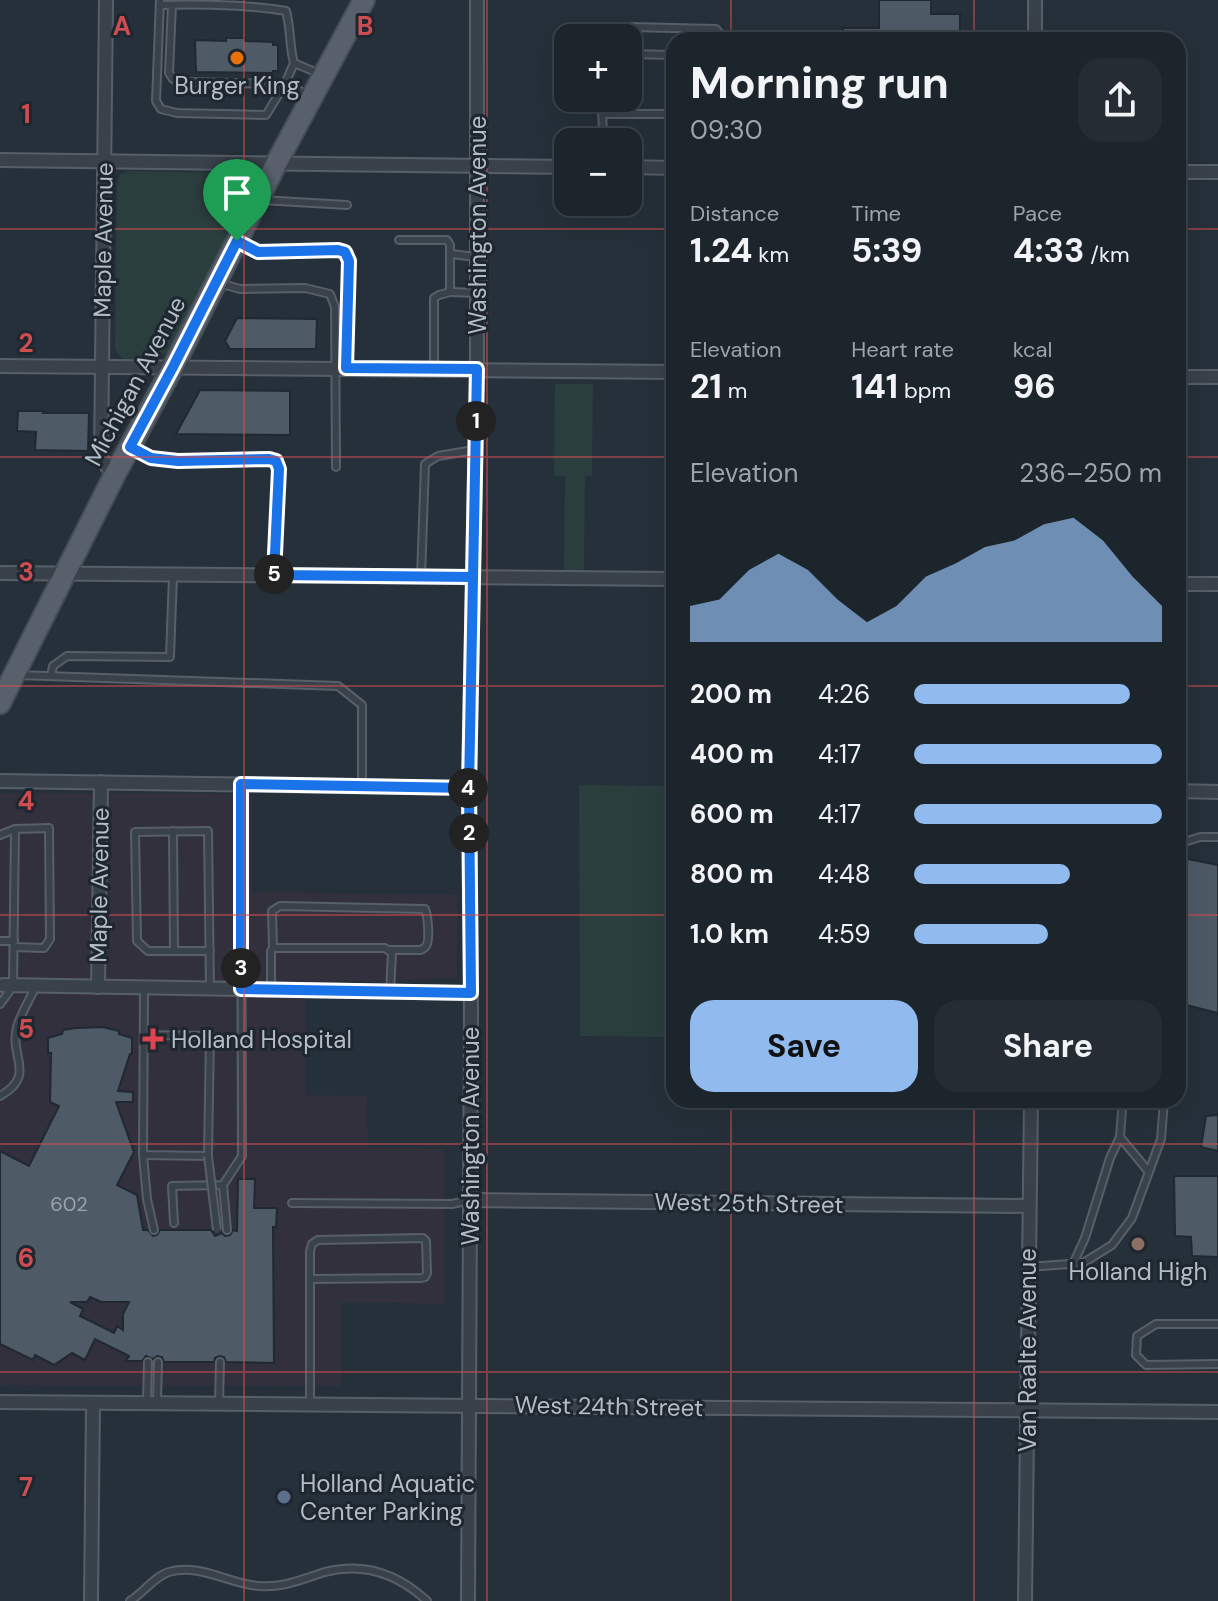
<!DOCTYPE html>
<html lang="en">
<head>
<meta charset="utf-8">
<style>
  :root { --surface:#1c242c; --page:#252c34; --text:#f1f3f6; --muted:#a0a4a9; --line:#3a4148; --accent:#91bbee }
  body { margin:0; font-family:"DM Sans",sans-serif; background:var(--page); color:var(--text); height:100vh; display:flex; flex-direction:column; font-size:30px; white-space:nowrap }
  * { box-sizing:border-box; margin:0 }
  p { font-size:26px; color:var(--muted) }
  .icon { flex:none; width:44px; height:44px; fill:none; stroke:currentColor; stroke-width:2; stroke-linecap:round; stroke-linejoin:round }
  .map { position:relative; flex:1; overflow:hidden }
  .details { position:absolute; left:666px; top:32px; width:520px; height:1076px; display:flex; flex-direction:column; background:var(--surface); border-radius:24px; box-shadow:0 8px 32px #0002,0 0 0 2px var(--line) }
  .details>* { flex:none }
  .tools { position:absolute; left:554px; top:24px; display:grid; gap:16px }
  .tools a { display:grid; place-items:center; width:88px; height:88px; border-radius:16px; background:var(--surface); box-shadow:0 8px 32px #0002,0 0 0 2px var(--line); font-size:40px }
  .pin { position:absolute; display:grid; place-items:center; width:68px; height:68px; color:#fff; margin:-82px -34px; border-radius:50% 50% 50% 0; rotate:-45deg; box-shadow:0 0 8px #0007 }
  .pin .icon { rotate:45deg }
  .km { position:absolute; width:40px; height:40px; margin:-20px; border-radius:50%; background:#222; color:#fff; font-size:22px; line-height:40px; text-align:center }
  .round { display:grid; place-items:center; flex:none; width:84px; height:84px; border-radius:24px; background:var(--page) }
  .overview { display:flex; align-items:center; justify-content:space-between; height:136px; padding:0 24px }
  h1 { font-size:44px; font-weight:700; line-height:60px }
  .metrics { display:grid; grid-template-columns:repeat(3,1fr); gap:12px; height:136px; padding:8px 24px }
  .metrics div { display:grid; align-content:center }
  .metrics b { font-size:34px; font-weight:700 }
  .metrics small { font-size:22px; font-weight:400 }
  .metrics p { font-size:22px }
  .chart { height:224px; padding:16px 24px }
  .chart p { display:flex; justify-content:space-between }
  .chart svg { width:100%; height:144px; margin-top:8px; fill:var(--accent); opacity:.7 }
  .button { display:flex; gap:16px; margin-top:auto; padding:16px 24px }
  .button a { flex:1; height:92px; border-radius:24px; background:var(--accent); color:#111; font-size:32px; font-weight:700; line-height:92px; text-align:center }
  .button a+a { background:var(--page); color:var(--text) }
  ul { padding:0 24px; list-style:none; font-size:26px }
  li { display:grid; grid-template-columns:128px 96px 1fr; align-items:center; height:60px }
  li i { height:20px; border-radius:10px; background:var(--accent) }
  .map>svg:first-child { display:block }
  .medical { fill:#31303c }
  .green { fill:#2a3e3d }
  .building { fill:#4e5a65; stroke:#202832; stroke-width:2; fill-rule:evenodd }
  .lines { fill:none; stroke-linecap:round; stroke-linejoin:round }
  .service-casing { stroke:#575f69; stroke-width:10 }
  .minor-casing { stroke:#575f69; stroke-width:16 }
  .primary-casing { stroke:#454d57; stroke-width:24 }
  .service { stroke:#39414b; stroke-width:6 }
  .minor { stroke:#39414b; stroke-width:12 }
  .primary { stroke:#57606b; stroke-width:20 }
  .service-bridge-casing { stroke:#575f69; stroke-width:10; stroke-linecap:butt }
  .service-bridge { stroke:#39414b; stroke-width:6 }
  .route-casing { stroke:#fff; stroke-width:16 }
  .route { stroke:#1a73e8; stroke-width:10 }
  .grid { fill:none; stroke:#ce4d50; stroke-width:2; stroke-opacity:0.55 }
  .food-dot { fill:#e8710a; stroke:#1e2630; stroke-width:3 }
  .health-dot { fill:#e0444e; stroke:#1e2630; stroke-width:3 }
  .education-dot { fill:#8d6e63; stroke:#1e2630; stroke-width:3 }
  .service-dot { fill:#5c6f8a; stroke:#1e2630; stroke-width:3 }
  .labels { text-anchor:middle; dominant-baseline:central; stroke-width:6; stroke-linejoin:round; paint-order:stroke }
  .number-label { font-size:20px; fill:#9aa4ae }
  .poi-label { font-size:24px; fill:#b4bcc6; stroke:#1e2630 }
  .street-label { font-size:24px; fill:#b4bcc6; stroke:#1e2630 }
  .grid-label { font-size:26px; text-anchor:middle; font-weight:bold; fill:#ce4d50; stroke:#1e2630; stroke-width:6; stroke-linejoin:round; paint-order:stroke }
</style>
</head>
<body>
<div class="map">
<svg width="1218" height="1601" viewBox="0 0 1218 1601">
  <rect width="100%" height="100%" fill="#25303a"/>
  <polygon class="medical" points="0,793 252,794 252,892 458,895 457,978 306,983 305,1095 367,1096 368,1148 444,1149 444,1304 342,1302 341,1386 0,1385"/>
  <g class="green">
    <path d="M129,171L236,173C248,178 249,187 248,198L168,351C154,363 122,369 115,348L117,184L120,174Z"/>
    <polygon points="555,384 593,384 592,476 585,476 584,571 564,571 565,476 554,476"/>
    <polygon points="579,785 674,786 674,1037 580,1036"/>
  </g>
  <g class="building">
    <polygon points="879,0 931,0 931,14 960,14 960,40 843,40 843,28 879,28"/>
    <polygon points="226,38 245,38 245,41 273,42 273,45 278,45 278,71 273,71 273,73 196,72 195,40 226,41"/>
    <polygon points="237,318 317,319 316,349 230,349 225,341"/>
    <polygon points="200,390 290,391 290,435 176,434"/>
    <polygon points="18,411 44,411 43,413 89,413 88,451 35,450 36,432 17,431"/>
    <polygon points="1178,857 1218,865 1218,1013 1178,1003"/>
    <path d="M103,1027L119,1031V1034L132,1038V1054H130L118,1091L133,1092V1102H116L134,1152L117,1185L137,1195L143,1230H148L153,1236L157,1235L160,1230H211L215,1236L222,1233L225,1236L230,1235L233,1230L237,1231L238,1179H255L254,1208H277L276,1227H273L274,1363L226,1362L224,1357L219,1356L215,1358L214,1362H164L162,1357L157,1356L153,1359L146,1356L142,1361H126L129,1356L95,1339L85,1360L72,1353L54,1365L35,1355L33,1360L0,1344V1151L29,1166L59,1106L50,1102L51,1053H48V1038L62,1034L63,1030L76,1028ZM90,1297L101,1302H129L123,1314V1330L117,1326L114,1333L80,1316L83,1309L70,1302H87Z"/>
    <polygon points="1218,1115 1218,1151 1201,1147 1206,1116"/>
    <polygon points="1174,1176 1218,1176 1218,1257 1192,1256 1191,1237 1175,1236"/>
  </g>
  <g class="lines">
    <defs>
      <g id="service">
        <polyline points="160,0 156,101 161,109 177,113 266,115 285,84 310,96"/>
        <path d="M160,5C201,4 245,4 286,11C291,28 289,46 294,63L285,84L183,82L173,79L169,73L172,5"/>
        <polyline points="618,38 630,27 716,29 726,40"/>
        <polyline points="628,54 674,55"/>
        <polyline points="294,63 320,74"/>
        <polyline points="602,98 603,142"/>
        <polyline points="602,114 674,114"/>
        <polyline points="261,200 347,205"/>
        <polyline points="399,240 447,240 450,245 450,292 439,295 434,298 434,369"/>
        <polyline points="240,243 258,252 338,250 345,252 349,261 346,368"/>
        <polyline points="451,254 475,257"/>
        <polyline points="219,283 240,289 305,288 330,294 335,307 336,467"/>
        <polyline points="450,292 478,293"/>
        <polyline points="133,449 151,458 178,461 269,459 276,461 279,469 274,575"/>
        <polyline points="421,577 425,464 438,456 474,450"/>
        <polyline points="17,675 338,686 362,705 362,785"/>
        <polyline points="51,676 53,666 67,656 170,657 173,575"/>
        <polyline points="173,831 174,951"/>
        <polyline points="0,835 15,829 49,828 50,939 44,948 14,947"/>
        <polyline points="1178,844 1200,837 1218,837"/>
        <polyline points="0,941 14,941"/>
        <path d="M273,948L272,911L280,906L425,909C428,916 430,941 426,946C425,948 422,949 421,950H390"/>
        <polyline points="210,951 148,951 137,941 135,832 208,831 210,989"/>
        <polyline points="271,990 271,951 273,948 385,948 392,953 390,992"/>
        <polyline points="0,1004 13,986 15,829"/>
        <polyline points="144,1035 210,1036 208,1156 143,1155 144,988"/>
        <path d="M0,1096C37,1075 9,1057 17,1027C21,1013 30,999 36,986"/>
        <polyline points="1120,1137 1149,1172"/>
        <polyline points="143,1155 147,1199 154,1230"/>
        <polyline points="223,1185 227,1230"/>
        <polyline points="292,1203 452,1204 470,1200"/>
        <polyline points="174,1223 172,1186 223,1185 242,1156 241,784"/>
        <polyline points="1073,1264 1085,1238 1110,1158 1120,1137 1122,1110 1121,1100"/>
        <polyline points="1028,1267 1083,1263 1112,1245 1132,1218 1161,1139 1164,1100"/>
        <polyline points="310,1279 421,1278 425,1277 427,1273 426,1241 423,1238 318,1240 312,1244 310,1251 310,1404"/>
        <polyline points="1218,1324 1156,1324 1137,1336 1136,1355 1146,1365 1218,1364"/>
        <polyline points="147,1402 148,1362"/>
        <polyline points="157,1403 158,1362"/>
        <polyline points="219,1404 220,1362"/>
        <path d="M130,1601C143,1593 155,1576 169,1572C200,1563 229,1584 259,1586C284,1588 302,1579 325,1572C364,1562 398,1574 427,1601"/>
      </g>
      <g id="minor">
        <polyline points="106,0 101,458 114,476"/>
        <polyline points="1035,40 1035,0"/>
        <polyline points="0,160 568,167"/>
        <polyline points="628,167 674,168"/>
        <polyline points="1178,172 1218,172"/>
        <polyline points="0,366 674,372"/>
        <polyline points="1178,377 1218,377"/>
        <polyline points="0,573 674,579"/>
        <polyline points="1178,584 1218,584"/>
        <polyline points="0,781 469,788"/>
        <polyline points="1178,791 1218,792"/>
        <polyline points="3,985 471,993"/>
        <polyline points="98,987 101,782"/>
        <polyline points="470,1200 1029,1206"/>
        <polyline points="0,1402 1218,1412"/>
        <polyline points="91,1601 93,1403"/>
        <polyline points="468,1601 471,1013 469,788 477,369 477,0"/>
        <polyline points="1025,1601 1031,1100"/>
      </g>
      <polyline id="primary" points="0,703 114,476 173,367 276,164 364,0"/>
    </defs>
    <use href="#service" class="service-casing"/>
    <use href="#minor" class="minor-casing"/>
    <use href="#primary" class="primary-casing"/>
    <use href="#service" class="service"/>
    <use href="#minor" class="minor"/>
    <use href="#primary" class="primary"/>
    <defs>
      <polyline id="service-bridge" points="208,1156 217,1230"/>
    </defs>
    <use href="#service-bridge" class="service-bridge-casing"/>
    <use href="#service-bridge" class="service-bridge"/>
  </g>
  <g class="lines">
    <defs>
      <polyline id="route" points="237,241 258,252 338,250 345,252 349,261 346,368 477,369 469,788 471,993 241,989 241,784 469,788 473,577 274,575 279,469 276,461 269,459 178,461 151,458 130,447 173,367 237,241"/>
    </defs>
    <use href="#route" class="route-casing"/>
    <use href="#route" class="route"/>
  </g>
  <path class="grid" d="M244,0V1601M487,0V1601M731,0V40M974,0V40M0,229H674M1178,229H1218M0,457H674M1178,457H1218M0,686H674M1178,686H1218M0,915H674M1178,915H1218M731,1100V1601M974,1100V1601M0,1144H1218M0,1372H1218"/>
  <circle class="food-dot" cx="237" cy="58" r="8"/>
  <path class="health-dot" d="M149 1027h8v8h8v8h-8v8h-8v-8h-8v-8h8z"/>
  <circle class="education-dot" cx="1138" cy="1244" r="8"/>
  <circle class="service-dot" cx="284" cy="1497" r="8"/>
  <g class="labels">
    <g class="number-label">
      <text x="69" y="1204">602</text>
    </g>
    <g class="poi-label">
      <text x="237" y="85">Burger King</text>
      <text x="171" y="1039" text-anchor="start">Holland Hospital</text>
      <text x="1138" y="1271">Holland High</text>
      <text x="300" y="1483" text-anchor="start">Holland Aquatic<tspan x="300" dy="28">Center Parking</tspan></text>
    </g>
    <g class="street-label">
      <text transform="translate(477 225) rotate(-90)">Washington Avenue</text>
      <text transform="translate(103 240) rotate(-89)">Maple Avenue</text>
      <text transform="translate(135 381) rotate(-62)">Michigan Avenue</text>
      <text transform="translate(99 885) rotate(-89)">Maple Avenue</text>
      <text transform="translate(470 1136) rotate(-90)">Washington Avenue</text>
      <text transform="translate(749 1203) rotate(1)">West 25th Street</text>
      <text transform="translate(1027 1350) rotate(-90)">Van Raalte Avenue</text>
      <text transform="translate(609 1406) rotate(1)">West 24th Street</text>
    </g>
  </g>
  <g class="grid-label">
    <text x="122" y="35">A</text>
    <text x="365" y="35">B</text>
    <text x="26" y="123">1</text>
    <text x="26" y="352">2</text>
    <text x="26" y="581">3</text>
    <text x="26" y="810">4</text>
    <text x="26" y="1038">5</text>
    <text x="26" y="1267">6</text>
    <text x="26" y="1496">7</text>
  </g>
</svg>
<div class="tools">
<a>+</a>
<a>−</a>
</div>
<div class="pin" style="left:237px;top:241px;background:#1e9e55"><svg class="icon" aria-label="arrive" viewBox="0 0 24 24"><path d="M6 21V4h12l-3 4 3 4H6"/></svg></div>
<b class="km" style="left:476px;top:421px">1</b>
<b class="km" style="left:469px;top:833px">2</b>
<b class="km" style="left:241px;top:968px">3</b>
<b class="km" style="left:468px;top:788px">4</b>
<b class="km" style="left:274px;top:574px">5</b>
<section class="details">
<div class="overview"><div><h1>Morning run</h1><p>09:30</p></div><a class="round"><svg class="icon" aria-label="share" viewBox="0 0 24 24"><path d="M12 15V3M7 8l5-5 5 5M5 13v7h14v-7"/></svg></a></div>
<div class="metrics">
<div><p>Distance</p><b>1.24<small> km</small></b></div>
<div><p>Time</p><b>5:39</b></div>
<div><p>Pace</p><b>4:33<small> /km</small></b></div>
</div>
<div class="metrics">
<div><p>Elevation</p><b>21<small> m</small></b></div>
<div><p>Heart rate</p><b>141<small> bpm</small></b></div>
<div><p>kcal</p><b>96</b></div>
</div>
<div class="chart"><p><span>Elevation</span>236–250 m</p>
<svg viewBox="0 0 160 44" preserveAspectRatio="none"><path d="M0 44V33L10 31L20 22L30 17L40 22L50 31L60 38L70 33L80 24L90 20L100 15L110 13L120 8L130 6L140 13L150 24L160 33V44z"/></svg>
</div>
<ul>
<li><b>200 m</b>4:26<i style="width:87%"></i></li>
<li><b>400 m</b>4:17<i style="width:100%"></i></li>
<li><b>600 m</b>4:17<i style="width:100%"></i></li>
<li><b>800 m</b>4:48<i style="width:63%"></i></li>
<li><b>1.0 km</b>4:59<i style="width:54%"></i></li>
</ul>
<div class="button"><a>Save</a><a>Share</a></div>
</section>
</div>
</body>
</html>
